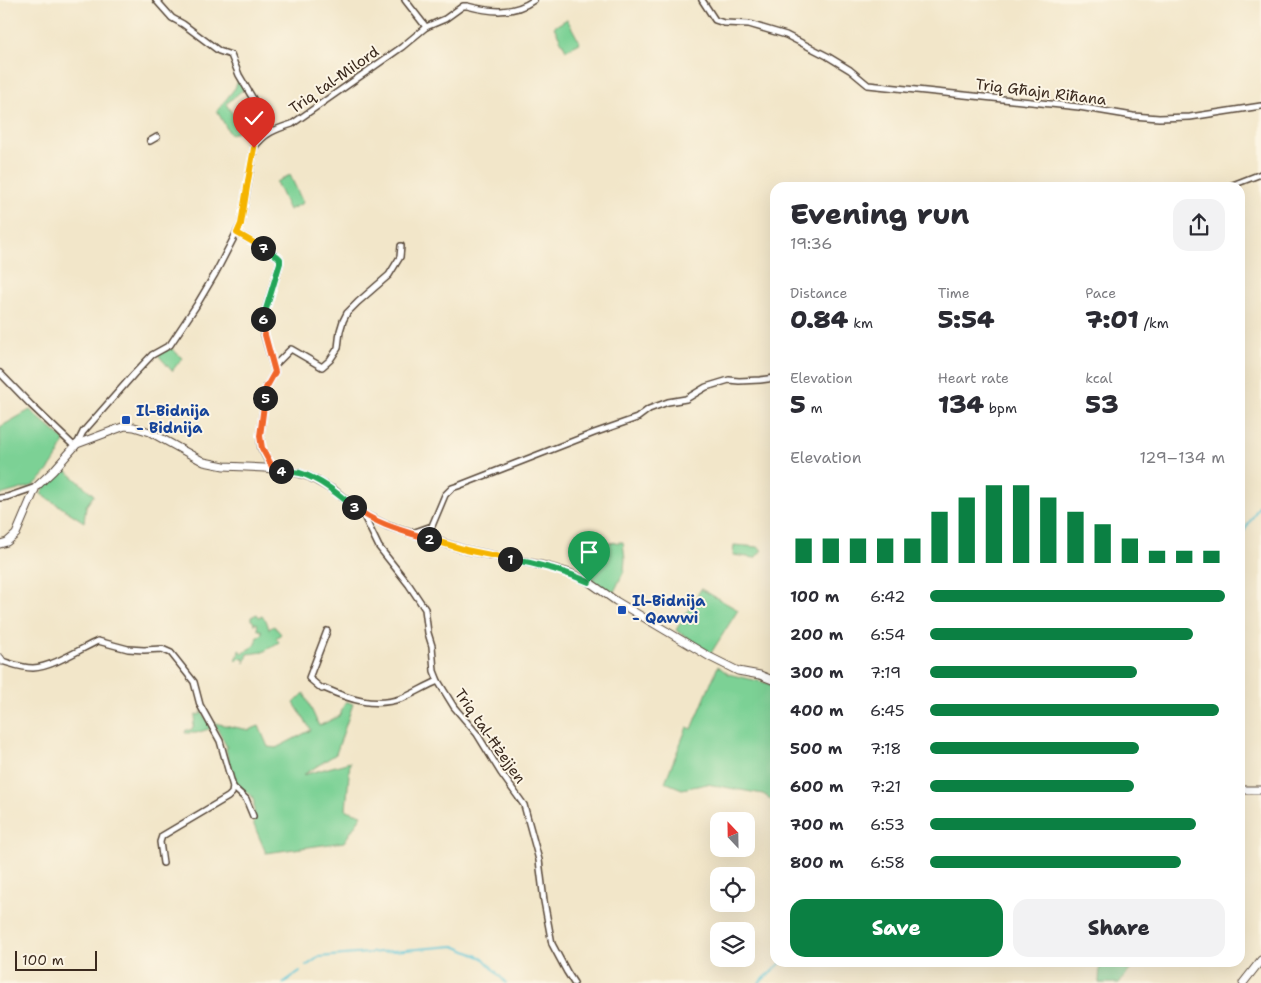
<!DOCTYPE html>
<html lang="en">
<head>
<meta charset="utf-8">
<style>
  :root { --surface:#fff; --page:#f2f2f3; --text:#2b2b33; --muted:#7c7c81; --accent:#0b8043 }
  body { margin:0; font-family:"Shantell Sans",sans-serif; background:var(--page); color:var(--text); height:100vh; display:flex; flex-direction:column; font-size:19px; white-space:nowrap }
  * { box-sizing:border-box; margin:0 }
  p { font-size:16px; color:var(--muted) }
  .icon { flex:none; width:28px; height:28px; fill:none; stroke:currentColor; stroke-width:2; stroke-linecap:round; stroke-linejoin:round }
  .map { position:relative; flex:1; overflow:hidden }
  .side { position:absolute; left:770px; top:182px; width:475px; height:785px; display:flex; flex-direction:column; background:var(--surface); border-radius:15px; box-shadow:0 5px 20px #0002 }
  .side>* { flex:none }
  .needle { width:32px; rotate:338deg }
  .fabs { position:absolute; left:710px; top:812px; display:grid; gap:10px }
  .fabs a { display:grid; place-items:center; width:45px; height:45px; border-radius:10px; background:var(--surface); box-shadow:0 5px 20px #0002; font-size:25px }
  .scale { position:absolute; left:15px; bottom:12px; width:82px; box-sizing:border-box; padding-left:5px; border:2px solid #3b2a1e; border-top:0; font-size:14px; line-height:18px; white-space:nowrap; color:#3b2a1e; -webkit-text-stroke:4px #fcf5e5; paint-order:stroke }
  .pin { position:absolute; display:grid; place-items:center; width:42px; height:42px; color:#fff; margin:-51px -21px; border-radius:50% 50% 50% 0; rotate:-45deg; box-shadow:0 0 5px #0007 }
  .pin .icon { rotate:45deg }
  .km { position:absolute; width:25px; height:25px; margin:-12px; border-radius:50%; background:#222; color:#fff; font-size:14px; line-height:25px; text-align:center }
  .round { display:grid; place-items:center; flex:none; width:52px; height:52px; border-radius:15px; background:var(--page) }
  .overview { display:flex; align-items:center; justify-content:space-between; height:85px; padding:0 20px }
  h1 { font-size:28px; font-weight:800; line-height:38px }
  .stats { display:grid; grid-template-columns:repeat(3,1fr); gap:8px; height:85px; padding:5px 20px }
  .stats div { display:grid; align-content:center }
  .stats b { font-size:25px; font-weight:800 }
  .stats small { font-size:14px; font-weight:400 }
  .stats p { font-size:14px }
  .chart { height:140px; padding:10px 20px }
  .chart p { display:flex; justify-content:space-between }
  .chart svg { width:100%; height:90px; margin-top:5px; stroke:var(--accent); stroke-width:6 }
  .primary-button { display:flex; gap:10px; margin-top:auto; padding:10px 20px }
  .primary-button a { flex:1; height:58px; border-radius:15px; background:var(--accent); color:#fff; font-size:20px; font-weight:800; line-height:58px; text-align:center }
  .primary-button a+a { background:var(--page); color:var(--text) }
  ul { padding:0 20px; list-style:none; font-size:16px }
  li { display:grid; grid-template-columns:80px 60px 1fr; align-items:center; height:38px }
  li i { height:12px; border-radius:6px; background:var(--accent) }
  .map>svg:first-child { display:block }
  .green { fill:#7bd195; stroke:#5b7e5a }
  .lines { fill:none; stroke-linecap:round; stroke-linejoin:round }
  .stream { stroke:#5cc5d7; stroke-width:2 }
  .street-casing { stroke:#564638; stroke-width:8 }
  .secondary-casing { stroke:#564638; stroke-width:9 }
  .street { stroke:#fff; stroke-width:5 }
  .secondary { stroke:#fff; stroke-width:7 }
  .split-1-casing { stroke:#fff; stroke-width:10 }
  .split-2-casing { stroke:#fff; stroke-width:10 }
  .split-3-casing { stroke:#fff; stroke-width:10 }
  .split-4-casing { stroke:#fff; stroke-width:10 }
  .split-5-casing { stroke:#fff; stroke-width:10 }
  .split-6-casing { stroke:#fff; stroke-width:10 }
  .split-7-casing { stroke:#fff; stroke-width:10 }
  .split-8-casing { stroke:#fff; stroke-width:10 }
  .split-9-casing { stroke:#fff; stroke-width:10 }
  .split-1 { stroke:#22a559; stroke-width:6 }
  .split-2 { stroke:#f5b400; stroke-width:6 }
  .split-3 { stroke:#f0652b; stroke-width:6 }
  .split-4 { stroke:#22a559; stroke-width:6 }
  .split-5 { stroke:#f0652b; stroke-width:6 }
  .split-6 { stroke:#f0652b; stroke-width:6 }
  .split-7 { stroke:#22a559; stroke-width:6 }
  .split-8 { stroke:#f5b400; stroke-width:6 }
  .split-9 { stroke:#f5b400; stroke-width:6 }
  .transit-dot { fill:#1a4fb4; stroke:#fcf5e5; stroke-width:2 }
  .labels { text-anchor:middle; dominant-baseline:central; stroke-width:4; stroke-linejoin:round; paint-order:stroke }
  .street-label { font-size:15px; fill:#3b2a1e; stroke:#fcf5e5 }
  .transit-label { font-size:15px; font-weight:bold; fill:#164399; stroke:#fcf5e5; text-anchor:start }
</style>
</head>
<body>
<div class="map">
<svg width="1261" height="983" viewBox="0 0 1261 983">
  <rect width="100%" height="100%" fill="#fcf5e5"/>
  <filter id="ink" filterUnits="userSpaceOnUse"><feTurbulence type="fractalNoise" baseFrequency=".02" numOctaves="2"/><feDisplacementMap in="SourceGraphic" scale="10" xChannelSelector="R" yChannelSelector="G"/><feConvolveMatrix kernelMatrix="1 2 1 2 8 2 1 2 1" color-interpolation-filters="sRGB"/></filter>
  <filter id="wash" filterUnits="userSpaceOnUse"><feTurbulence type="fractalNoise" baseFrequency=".0096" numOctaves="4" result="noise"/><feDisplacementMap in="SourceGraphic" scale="20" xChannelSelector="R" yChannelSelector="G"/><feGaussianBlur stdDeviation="1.12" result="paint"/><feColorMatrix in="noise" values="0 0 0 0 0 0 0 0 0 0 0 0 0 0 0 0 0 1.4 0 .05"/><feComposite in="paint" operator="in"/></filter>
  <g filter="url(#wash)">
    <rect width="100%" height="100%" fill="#f2e6c9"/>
    <g class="green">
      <polygon points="567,19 580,43 566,50 554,27"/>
      <polygon points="239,79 245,88 226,104 238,122 244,119 247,130 230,134 217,111 235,88"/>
      <polygon points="290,175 303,203 289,210 276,182"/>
      <polygon points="170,347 182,358 172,371 158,355"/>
      <path d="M30,410L64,440C61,454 44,479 32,486L0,495V427Z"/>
      <polygon points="62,467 94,495 86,506 84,522 41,494 44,488"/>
      <polygon points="623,542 625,559 624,571 613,594 591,580 599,563 603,543"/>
      <polygon points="734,545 758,547 762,550 755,558 733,555"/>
      <polygon points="701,589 738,610 711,653 676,630"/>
      <path d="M257,614L259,617L262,616L266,620L269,629L274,626L281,634L276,638L279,642L263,652L248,654L245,663L244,659L241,658L238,659L237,661L236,659L238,656L239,650L243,653C246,652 253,646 256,644L257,640L256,638L261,635L262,632L261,630H258L257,623L254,624L253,621L251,620V617Z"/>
      <polygon points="718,666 728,674 767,683 775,687 775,802 763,794 707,784 682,789 665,782 687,727 692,729"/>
      <polygon points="304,693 319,726 339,716 346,701 353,704 336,754 303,775 350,762 346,810 362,815 344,842 266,853 254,825 254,802 252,796 233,782 226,749 227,747 214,723 249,730 259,726 268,747 276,748 311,730 294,703"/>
      <polygon points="201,711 212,728 196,733 185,733 186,730 191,730 193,727 196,714 200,715"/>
      <polygon points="1100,963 1100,962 1136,963 1119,983 1099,983"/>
    </g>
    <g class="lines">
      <g class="stream">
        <polyline points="1240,538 1261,503"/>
        <polyline points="306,966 319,957 454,946 483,958 506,983"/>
        <polyline points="283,983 300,971"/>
        <polyline points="759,983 782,962"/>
      </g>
    </g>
  </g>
  <g filter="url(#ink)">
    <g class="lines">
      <defs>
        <g id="street">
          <polyline points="156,0 172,18 183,24 219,51 231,55 239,75 272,131"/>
          <polyline points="405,0 426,27"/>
          <polyline points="702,0 715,20 724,23 749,24 786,35 827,56 850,70 868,85 1079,107 1133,116 1159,118 1190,117 1261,106"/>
          <polyline points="150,141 157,137"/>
          <polyline points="1225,188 1261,174"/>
          <polyline points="237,233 277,256 280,259 280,263 261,324 275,372 266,388 260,436 261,448 273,470"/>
          <polyline points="274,366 291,349 322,367 330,360 338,348 340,331 343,321 347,313 358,302 389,275 400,257 401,246"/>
          <polyline points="0,373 31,405 75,447"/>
          <path d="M77,444L83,432L134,374L152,355L170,345L196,306L215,274L241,224L254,148C264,133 276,129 292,124L402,47L426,27L445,19L463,6H467C490,12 513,15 534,0"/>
          <polyline points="0,498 7,497 36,487"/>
          <polyline points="363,514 379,547 409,585 425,609 428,633 432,646 434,671 438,681 454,707 477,734 501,773 524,805 539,860 544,901 552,944 567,972 574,983"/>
          <polyline points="411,532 415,532 432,526 445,495 452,488 458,486 594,433 637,418 649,409 668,402 686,399 706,387 729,380 739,381 760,380 775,378"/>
          <path d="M327,631L309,678L322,689L324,688C351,700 374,708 403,698C415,693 426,686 438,681"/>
          <path d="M2,661C12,664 22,668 33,668C53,667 80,649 98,641L128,649L144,650L162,649L171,653L194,682L200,705L220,741L233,787L246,799L253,816"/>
          <polyline points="163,863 160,842 162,836 228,797 232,793 233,787"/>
        </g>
        <g id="secondary">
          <polyline points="0,544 7,542 16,534 36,487 53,471 77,444 125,426 134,427 150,432 204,462 224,466 265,468 298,473 310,477 335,491 363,514 388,526 466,550 546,566 570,573 589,582 616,601 710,657 738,671 760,675 775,681"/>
          <polyline points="0,658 2,661"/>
          <polyline points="1240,790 1261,790"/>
          <polyline points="1243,983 1261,960"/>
        </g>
      </defs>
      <use href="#street" class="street-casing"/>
      <use href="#secondary" class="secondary-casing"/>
      <use href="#street" class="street"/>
      <use href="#secondary" class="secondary"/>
    </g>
  </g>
  <g class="lines" filter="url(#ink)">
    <defs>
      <path id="split-1" d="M510,559C539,564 562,570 589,582"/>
      <polyline id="split-2" points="429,539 466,550 510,559"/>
      <path id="split-3" d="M354,507C375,524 403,531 429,539"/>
      <path id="split-4" d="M281,471C287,471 294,472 300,473C320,479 338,494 354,507"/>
      <polyline id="split-5" points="265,398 260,436 262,448 274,470 281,471"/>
      <polyline id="split-6" points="263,319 262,324 275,372 266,388 265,398"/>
      <polyline id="split-7" points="263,248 277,256 280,259 280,263 263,319"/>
      <polyline id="split-8" points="248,181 241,224 237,233 263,248"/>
      <polyline id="split-9" points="248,181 254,148"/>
    </defs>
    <use href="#split-1" class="split-1-casing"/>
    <use href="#split-2" class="split-2-casing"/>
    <use href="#split-3" class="split-3-casing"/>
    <use href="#split-4" class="split-4-casing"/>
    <use href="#split-5" class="split-5-casing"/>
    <use href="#split-6" class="split-6-casing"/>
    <use href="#split-7" class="split-7-casing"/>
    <use href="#split-8" class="split-8-casing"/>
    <use href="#split-9" class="split-9-casing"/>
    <use href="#split-1" class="split-1"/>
    <use href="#split-2" class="split-2"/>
    <use href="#split-3" class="split-3"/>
    <use href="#split-4" class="split-4"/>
    <use href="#split-5" class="split-5"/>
    <use href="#split-6" class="split-6"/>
    <use href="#split-7" class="split-7"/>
    <use href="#split-8" class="split-8"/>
    <use href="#split-9" class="split-9"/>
  </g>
  <g class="transit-dot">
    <rect x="121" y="415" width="10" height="10" rx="2.5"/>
    <rect x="617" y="605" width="10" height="10" rx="2.5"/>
  </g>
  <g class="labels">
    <g class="street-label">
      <text transform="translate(334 80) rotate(-35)">Triq tal-Milord</text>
      <text transform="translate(1041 92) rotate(7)">Triq Għajn Riħana</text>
      <text transform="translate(490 736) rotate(55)">Triq tal-Ħżejjen</text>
    </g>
    <g class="transit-label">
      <text x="136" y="411">Il-Bidnija<tspan x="136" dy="17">- Bidnija</tspan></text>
      <text x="632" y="601">Il-Bidnija<tspan x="632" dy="17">- Qawwi</tspan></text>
    </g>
  </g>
</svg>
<div class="fabs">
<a><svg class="needle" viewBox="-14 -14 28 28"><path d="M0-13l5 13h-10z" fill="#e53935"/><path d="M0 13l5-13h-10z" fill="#7c7c81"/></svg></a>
<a><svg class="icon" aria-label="locate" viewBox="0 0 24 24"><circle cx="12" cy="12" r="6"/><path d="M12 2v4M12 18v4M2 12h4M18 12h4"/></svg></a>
<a><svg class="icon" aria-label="layers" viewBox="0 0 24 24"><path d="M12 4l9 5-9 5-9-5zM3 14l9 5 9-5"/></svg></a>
</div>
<div class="scale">100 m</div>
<div class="pin" style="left:589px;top:582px;background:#1e9e55"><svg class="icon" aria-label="arrive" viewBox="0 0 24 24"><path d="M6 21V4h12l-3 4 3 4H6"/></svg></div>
<div class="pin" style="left:254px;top:148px;background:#d93025"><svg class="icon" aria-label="check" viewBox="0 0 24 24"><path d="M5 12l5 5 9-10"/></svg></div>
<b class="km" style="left:510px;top:559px">1</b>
<b class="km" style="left:429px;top:539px">2</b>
<b class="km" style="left:354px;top:507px">3</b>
<b class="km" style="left:281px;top:471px">4</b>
<b class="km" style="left:265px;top:398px">5</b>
<b class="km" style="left:263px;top:319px">6</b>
<b class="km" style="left:263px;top:248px">7</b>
<section class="side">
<div class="overview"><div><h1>Evening run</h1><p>19:36</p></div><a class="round"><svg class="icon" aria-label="share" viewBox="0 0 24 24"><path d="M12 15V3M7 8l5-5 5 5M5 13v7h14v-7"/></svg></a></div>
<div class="stats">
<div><p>Distance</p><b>0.84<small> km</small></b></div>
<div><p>Time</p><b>5:54</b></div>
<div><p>Pace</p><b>7:01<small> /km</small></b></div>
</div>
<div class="stats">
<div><p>Elevation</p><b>5<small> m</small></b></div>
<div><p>Heart rate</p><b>134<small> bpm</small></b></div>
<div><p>kcal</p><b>53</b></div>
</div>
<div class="chart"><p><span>Elevation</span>129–134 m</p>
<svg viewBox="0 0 160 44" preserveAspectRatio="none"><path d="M5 44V32M15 44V32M25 44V32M35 44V32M45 44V32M55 44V19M65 44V12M75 44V6M85 44V6M95 44V12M105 44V19M115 44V25M125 44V32M135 44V38M145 44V38M155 44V38"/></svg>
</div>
<ul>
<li><b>100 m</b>6:42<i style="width:100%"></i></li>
<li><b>200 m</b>6:54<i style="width:89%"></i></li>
<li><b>300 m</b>7:19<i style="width:70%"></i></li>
<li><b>400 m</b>6:45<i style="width:98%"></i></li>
<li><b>500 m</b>7:18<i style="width:71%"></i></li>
<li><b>600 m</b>7:21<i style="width:69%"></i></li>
<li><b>700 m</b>6:53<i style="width:90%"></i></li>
<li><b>800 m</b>6:58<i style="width:85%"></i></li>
</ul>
<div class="primary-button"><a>Save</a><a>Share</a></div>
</section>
</div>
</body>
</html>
